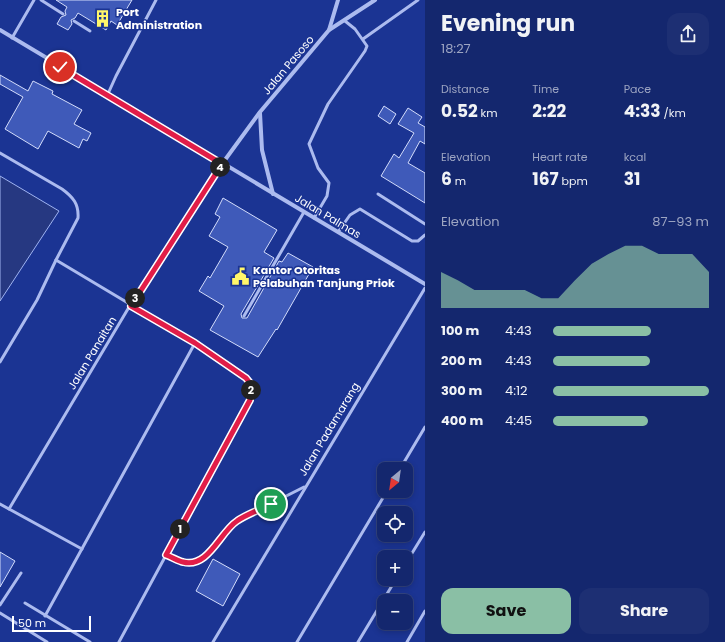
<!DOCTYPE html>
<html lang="en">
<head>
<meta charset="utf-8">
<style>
  :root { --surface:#14276e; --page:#1d2f73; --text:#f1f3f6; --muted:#9da5c2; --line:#334481; --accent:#8abfa5 }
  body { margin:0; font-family:Poppins,sans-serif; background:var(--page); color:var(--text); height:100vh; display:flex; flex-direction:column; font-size:15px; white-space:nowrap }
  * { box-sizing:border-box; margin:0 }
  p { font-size:13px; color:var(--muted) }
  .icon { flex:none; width:22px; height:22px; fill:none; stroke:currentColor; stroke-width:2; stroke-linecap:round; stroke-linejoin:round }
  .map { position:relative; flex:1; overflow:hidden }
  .side { display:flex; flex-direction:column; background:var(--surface); width:300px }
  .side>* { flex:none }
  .needle { width:26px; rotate:209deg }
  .buttons { position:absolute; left:377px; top:462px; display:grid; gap:8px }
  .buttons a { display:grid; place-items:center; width:36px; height:36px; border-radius:8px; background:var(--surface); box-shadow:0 2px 6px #0003,0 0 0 1px var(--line); font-size:20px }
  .scale { position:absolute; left:12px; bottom:10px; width:79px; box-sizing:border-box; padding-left:4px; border:2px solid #fff; border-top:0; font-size:11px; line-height:14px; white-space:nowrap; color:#fff; -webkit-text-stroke:3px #1b3493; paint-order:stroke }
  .pin { position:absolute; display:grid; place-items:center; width:34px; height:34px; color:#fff; margin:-17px; border:2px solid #fff; border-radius:50%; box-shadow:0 1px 4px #0007 }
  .km { position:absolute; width:20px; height:20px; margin:-10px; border-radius:50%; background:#222; color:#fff; font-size:11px; line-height:20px; text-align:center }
  .round { display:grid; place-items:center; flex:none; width:42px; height:42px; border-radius:12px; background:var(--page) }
  .overview { display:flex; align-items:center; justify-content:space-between; height:68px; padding:0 16px }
  h1 { font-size:22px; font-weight:700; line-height:30px }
  .figures { display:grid; grid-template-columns:repeat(3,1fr); gap:6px; height:68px; padding:4px 16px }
  .figures div { display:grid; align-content:center }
  .figures b { font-size:17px; font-weight:700 }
  .figures small { font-size:11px; font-weight:400 }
  .figures p { font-size:11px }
  .chart { height:112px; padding:8px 16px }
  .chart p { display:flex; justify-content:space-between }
  .chart svg { width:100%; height:72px; margin-top:4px; fill:var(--accent); opacity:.7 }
  .button { display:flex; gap:8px; margin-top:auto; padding:8px 16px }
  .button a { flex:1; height:46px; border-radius:12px; background:var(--accent); color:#111; font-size:16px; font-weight:700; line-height:46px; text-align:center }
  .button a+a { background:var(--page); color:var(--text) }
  ul { padding:0 16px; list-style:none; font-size:13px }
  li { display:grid; grid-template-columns:64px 48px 1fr; align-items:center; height:30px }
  li i { height:10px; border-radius:5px; background:var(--accent) }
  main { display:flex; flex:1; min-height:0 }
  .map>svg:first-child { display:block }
  .water { fill:#263881; stroke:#9fb3f1 }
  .building { fill:#3f5ab9; stroke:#d3dcfb }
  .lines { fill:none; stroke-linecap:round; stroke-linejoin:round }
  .lane { stroke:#acbbef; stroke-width:3 }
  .street { stroke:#acbbef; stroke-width:4 }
  .route-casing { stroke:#fff; stroke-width:8 }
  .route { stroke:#e11d48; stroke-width:5 }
  .labels { text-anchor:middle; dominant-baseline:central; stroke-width:3; stroke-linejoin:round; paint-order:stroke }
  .poi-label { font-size:11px; font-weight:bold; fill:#fff; stroke:#1b3493; text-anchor:start }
  .street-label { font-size:11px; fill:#fff; stroke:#1b3493 }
</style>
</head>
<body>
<main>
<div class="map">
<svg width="425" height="642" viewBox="0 0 425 642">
  <rect width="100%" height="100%" fill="#1b3493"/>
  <polygon class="water" points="0,176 59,211 0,301"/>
  <g class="building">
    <polygon points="56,0 132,0 117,25 111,21 106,30 78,13 75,18 71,20 72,24 68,30 57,24 61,17 66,15 65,11 67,7"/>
    <polygon points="0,75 28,91 33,81 53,91 52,94 82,110 74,124 91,133 87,141 83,139 79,148 48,131 38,149 5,129 23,97 0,84"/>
    <polygon points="384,106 396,114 390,124 378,116"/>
    <polygon points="408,108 422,117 418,123 425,127 425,144 420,141 408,163 425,173 425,203 381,176 394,154 399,158 414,133 398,124"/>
    <polygon points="223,198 277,230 264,252 274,258 241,314 242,318 247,318 279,261 282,262 288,253 313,267 277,330 276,329 258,357 210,330 224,306 199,291 208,276 210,278 228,247 209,236 220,217 215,214"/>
    <polygon points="0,552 15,561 0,587"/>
    <polygon points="213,559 240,574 223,606 196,591"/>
  </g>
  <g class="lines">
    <g class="lane">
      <polyline points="41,0 63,14"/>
      <polyline points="74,21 90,31"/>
      <polyline points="12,38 34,0"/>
      <polyline points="363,39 418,0"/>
      <polyline points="107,96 116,76 156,0"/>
      <path d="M0,153L62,189C73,197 79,204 78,218L56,260"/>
      <polyline points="378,194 425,224"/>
      <polyline points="314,218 327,196 329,183 318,168 309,144 328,104 365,51 367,46 355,29 345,21"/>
      <polyline points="338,232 350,215 360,209 412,241 418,241 425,235"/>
      <polyline points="244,316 304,212"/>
      <polyline points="0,362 37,300 56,260 195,343"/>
      <polyline points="400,469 425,427"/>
      <polyline points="0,504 9,509 138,292 222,164"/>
      <polyline points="9,509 82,549"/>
      <polyline points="166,555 184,563 197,561 210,552 224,532 237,521 304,487"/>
      <polyline points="406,563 425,532"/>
      <polyline points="25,603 90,642"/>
      <polyline points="0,605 21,573"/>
      <polyline points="0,613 47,642"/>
      <polyline points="45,616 195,343 246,379 250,383 250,400 119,642"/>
      <polyline points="213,642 425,288"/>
      <polyline points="297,642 387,491"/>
      <polyline points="358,642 396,579"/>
      <polyline points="407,642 425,611"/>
    </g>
    <g class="street">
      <polyline points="0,30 425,284"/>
      <polyline points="329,30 338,0"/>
      <polyline points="260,113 262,150 273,194"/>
      <polyline points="222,164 260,112 329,30 375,0"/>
    </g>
  </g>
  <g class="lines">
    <defs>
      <path id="route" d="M60,67L222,164L131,306L195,343L246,378L250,383V400L166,555C172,557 178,561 183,562C208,569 220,532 237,521C247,514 260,510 271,504"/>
    </defs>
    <use href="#route" class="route-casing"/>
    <use href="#route" class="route"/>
  </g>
  <defs>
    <symbol id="building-bare" viewBox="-9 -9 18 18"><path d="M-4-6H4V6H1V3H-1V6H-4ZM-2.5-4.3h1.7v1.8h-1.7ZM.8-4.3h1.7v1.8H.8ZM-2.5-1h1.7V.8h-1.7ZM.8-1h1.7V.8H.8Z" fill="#fff66a" stroke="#1b3493" stroke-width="2.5" paint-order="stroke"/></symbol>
    <symbol id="civic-bare" viewBox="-9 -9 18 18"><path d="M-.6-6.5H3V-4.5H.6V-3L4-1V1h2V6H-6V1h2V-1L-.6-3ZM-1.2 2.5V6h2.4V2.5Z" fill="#fff66a" stroke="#1b3493" stroke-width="2.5" paint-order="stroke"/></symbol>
  </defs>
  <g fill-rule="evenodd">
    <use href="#building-bare" x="90" y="6" width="25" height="25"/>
    <use href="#civic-bare" x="228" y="264" width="25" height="25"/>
  </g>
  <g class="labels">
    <g class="poi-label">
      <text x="116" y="12">Port<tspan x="116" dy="13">Administration</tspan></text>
      <text x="253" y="270">Kantor Otoritas<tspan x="253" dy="13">Pelabuhan Tanjung Priok</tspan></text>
    </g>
    <g class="street-label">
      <text transform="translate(288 65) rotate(-50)">Jalan Pasoso</text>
      <text transform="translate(328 216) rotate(31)">Jalan Palmas</text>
      <text transform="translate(92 353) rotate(-59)">Jalan Panaitan</text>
      <text transform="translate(329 429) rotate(-59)">Jalan Padamarang</text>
    </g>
  </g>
</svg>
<div class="buttons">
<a><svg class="needle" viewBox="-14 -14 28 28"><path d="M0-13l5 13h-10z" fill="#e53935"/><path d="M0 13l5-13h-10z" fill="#9da5c2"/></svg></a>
<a><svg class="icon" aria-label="locate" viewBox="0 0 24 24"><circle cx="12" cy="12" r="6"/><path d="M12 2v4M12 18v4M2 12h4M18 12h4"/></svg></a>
<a>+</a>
<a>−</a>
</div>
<div class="scale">50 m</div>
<div class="pin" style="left:271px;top:504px;background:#1e9e55"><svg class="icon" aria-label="arrive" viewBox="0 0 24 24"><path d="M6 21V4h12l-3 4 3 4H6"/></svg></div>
<div class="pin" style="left:60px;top:67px;background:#d93025"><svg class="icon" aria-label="check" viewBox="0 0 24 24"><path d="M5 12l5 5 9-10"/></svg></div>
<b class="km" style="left:180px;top:529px">1</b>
<b class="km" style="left:251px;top:390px">2</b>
<b class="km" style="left:135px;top:298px">3</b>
<b class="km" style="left:220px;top:167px">4</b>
</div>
<section class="side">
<div class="overview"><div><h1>Evening run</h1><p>18:27</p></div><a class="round"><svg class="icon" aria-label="share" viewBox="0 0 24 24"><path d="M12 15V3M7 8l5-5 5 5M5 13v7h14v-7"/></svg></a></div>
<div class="figures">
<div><p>Distance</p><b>0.52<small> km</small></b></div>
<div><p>Time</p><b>2:22</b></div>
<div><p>Pace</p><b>4:33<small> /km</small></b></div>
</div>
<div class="figures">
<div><p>Elevation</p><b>6<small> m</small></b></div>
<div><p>Heart rate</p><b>167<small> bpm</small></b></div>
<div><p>kcal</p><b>31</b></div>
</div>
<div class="chart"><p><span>Elevation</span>87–93 m</p>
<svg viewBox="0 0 160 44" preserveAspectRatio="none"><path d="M0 44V22L10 27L20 33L30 33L40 33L50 33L60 38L70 38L80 27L90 17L100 11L110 6L120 6L130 11L140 11L150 11L160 22V44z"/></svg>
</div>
<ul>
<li><b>100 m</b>4:43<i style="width:63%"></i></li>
<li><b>200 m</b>4:43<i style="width:62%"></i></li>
<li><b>300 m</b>4:12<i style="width:100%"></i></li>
<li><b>400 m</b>4:45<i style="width:61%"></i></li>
</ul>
<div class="button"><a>Save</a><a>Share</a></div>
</section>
</main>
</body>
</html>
